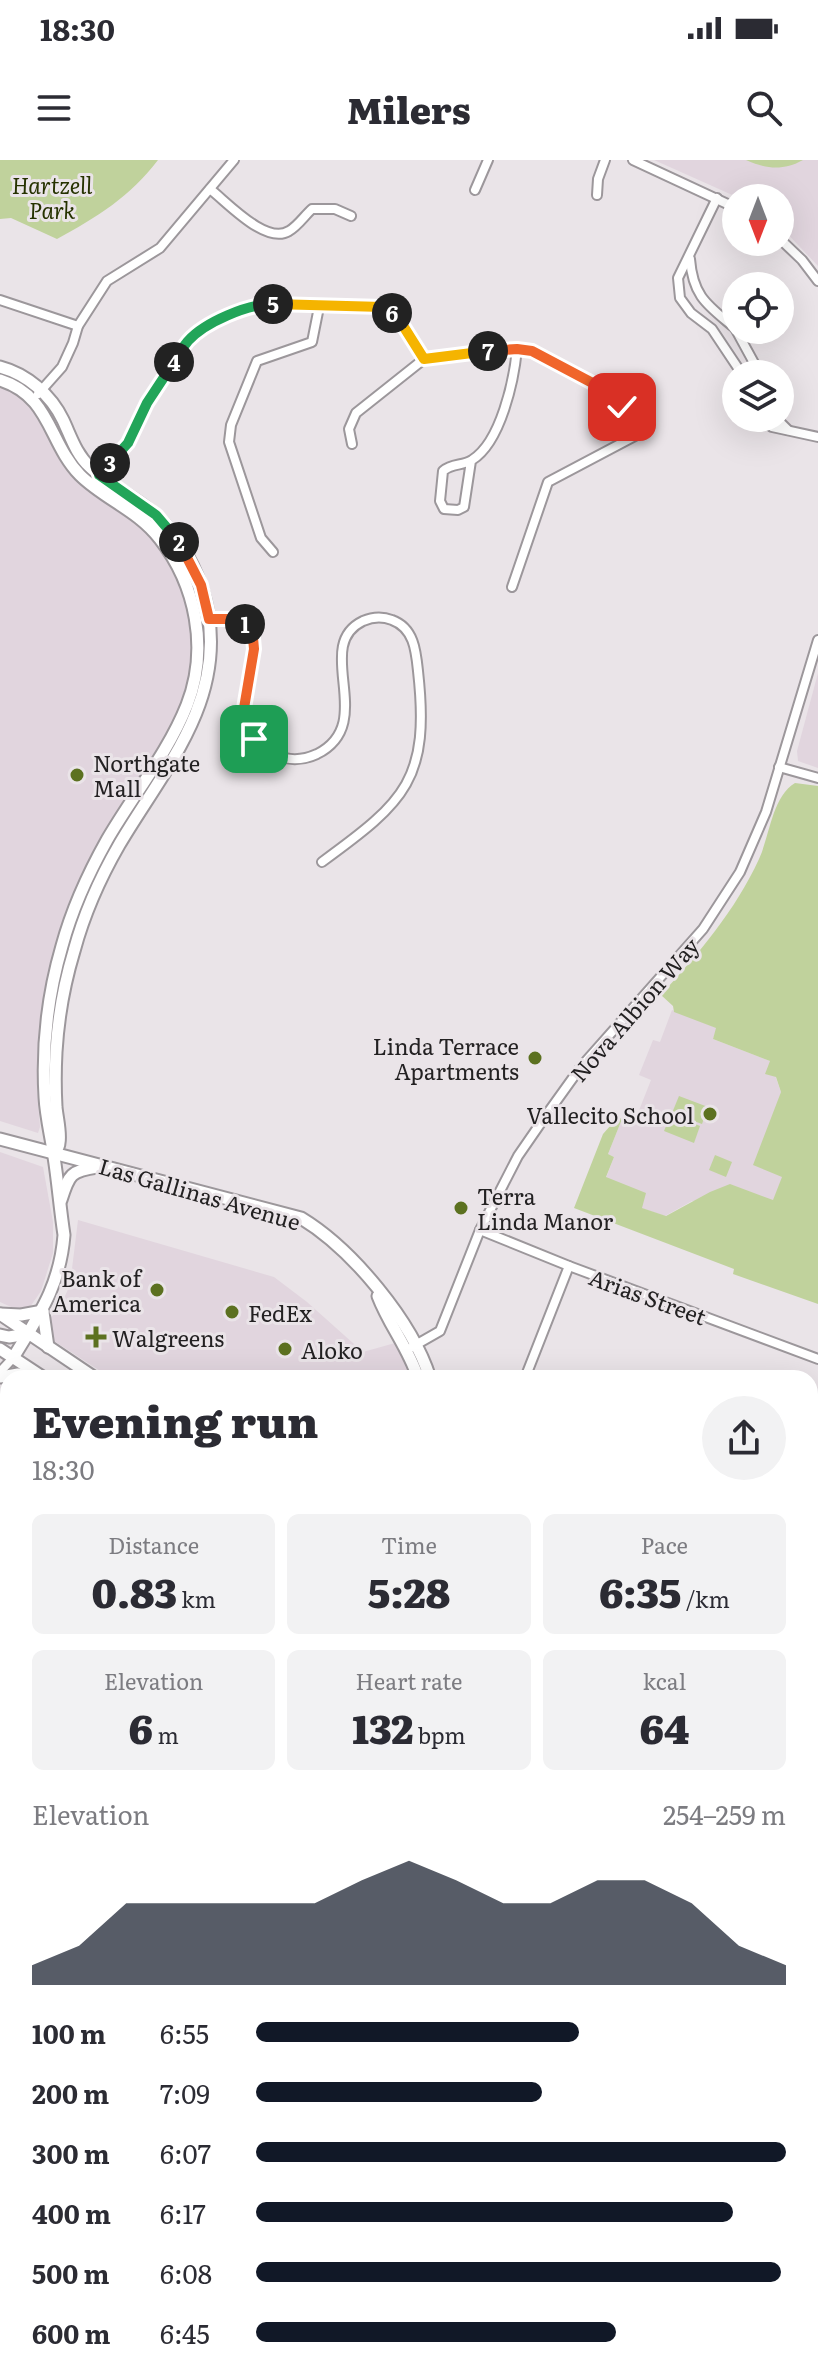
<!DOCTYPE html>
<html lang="en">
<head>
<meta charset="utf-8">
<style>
  :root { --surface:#fff; --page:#f2f2f3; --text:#2b2b33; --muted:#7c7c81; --accent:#111827 }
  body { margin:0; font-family:Literata,serif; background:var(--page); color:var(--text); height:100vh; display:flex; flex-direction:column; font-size:30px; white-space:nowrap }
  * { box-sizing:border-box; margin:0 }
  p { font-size:26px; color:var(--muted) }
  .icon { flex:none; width:44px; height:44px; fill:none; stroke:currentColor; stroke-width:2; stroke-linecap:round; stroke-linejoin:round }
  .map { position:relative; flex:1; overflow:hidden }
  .side { position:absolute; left:0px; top:1210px; width:818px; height:1010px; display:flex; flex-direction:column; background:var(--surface); border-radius:24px 24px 0 0; box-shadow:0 8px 32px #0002 }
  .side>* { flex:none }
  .needle { width:52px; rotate:180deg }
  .controls { position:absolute; left:722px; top:24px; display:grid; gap:16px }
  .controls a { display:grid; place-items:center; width:72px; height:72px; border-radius:50%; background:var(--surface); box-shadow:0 8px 32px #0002; font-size:40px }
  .pin { position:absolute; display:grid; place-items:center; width:68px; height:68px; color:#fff; margin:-34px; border-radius:16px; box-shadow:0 4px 12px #0006 }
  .km { position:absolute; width:40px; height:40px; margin:-20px; border-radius:50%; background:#222; color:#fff; font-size:22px; line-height:40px; text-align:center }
  .round { display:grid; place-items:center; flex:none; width:84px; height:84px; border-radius:42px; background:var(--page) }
  .head { display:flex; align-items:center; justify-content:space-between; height:136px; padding:0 32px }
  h1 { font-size:44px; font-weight:800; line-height:60px }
  .metrics { display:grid; grid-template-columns:repeat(3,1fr); gap:12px; height:136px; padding:8px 32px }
  .metrics div { display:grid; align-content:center; border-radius:12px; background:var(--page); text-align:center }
  .metrics b { font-size:40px; font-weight:800 }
  .metrics small { font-size:22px; font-weight:400 }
  .metrics p { font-size:22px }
  .chart { height:224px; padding:16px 32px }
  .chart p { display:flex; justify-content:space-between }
  .chart svg { width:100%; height:144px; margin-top:8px; fill:var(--accent); opacity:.7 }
  ul { padding:0 32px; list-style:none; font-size:26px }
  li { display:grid; grid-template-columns:128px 96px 1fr; align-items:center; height:60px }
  li i { height:20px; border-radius:10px; background:var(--accent) }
  .status { display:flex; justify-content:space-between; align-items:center; height:56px; padding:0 40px; background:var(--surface); direction:ltr }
  .status svg { height:22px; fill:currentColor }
  header { display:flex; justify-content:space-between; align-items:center; height:104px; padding:0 32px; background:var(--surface); font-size:36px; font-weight:800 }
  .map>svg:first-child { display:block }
  .built { fill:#e1d5de }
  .green { fill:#c0d29c }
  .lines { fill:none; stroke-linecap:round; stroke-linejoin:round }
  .stream { stroke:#819455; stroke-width:2 }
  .street-casing { stroke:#9c979b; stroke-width:12 }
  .secondary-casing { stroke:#9c979b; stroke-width:15 }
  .street { stroke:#fff; stroke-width:8 }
  .secondary { stroke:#fff; stroke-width:11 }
  .split-1-casing { stroke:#fff; stroke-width:16 }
  .split-2-casing { stroke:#fff; stroke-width:16 }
  .split-3-casing { stroke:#fff; stroke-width:16 }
  .split-4-casing { stroke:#fff; stroke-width:16 }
  .split-5-casing { stroke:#fff; stroke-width:16 }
  .split-6-casing { stroke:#fff; stroke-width:16 }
  .split-7-casing { stroke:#fff; stroke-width:16 }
  .split-8-casing { stroke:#fff; stroke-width:16 }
  .split-9-casing { stroke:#fff; stroke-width:16 }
  .split-1 { stroke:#f0652b; stroke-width:10 }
  .split-2 { stroke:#f0652b; stroke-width:10 }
  .split-3 { stroke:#22a559; stroke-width:10 }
  .split-4 { stroke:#22a559; stroke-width:10 }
  .split-5 { stroke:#22a559; stroke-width:10 }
  .split-6 { stroke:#f5b400; stroke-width:10 }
  .split-7 { stroke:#f5b400; stroke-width:10 }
  .split-8 { stroke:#f0652b; stroke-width:10 }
  .split-9 { stroke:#f5b400; stroke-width:10 }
  .poi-dot { fill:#5c7120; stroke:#eae4e8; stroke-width:3 }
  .labels { text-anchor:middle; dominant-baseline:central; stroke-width:6; stroke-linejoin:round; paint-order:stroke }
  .park-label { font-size:22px; font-style:italic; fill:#263200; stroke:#eae4e8 }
  .poi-label { font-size:22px; fill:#232122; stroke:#eae4e8; text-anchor:start }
  .street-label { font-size:22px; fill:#232122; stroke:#eae4e8 }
</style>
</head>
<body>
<div class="status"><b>18:30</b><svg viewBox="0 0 49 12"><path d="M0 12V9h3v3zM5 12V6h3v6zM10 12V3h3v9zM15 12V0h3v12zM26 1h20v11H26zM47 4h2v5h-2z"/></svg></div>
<header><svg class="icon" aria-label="menu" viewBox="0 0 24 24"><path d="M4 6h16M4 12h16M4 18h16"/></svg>Milers<svg class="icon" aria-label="search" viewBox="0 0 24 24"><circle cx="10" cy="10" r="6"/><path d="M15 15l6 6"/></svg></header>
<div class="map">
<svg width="818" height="2219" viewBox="0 0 818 2219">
  <rect width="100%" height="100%" fill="#eae4e8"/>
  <g class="built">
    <polygon points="654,0 818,0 818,106 780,66 780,38 739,38"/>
    <polygon points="0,226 16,234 39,256 58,295 77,320 91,333 128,356 154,380 172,407 183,432 192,476 191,508 182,543 167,572 93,694 57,784 40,874 37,928 40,967 38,973 0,961"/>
    <polygon points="818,513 818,608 798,601 797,591"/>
    <polygon points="672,850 717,868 713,879 770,901 781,932 775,952 804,963 773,1041 692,1041 665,1056 641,1048 645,1034 606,1018 614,997 608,994 622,959 634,963 651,920 639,915 653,880 660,882"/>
    <polygon points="0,992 43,1007 53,1062 53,1093 41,1131 30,1147 20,1151 0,1142"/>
    <polygon points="78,1060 274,1117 307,1142 363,1192 395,1183 407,1201 413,1218 111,1218 51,1179 47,1162 60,1147 70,1125"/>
  </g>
  <g class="green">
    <path d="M0,0H158C131,36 96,58 57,79L11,58L0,59Z"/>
    <path d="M746,0H803C783,11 766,9 746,0Z"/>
    <path d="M795,623L818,626V1144L733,1114L734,1109L574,1048L603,974L618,957L622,959L608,994L614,997L606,1017L646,1033L642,1048L666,1056L710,1032L730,1024L773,1040L782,1017L753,1005L781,932L776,917L765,914L770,901L713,879L716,868L674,852L673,846L661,835C699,793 735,751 759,699C770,675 772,637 795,623Z"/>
    <polygon points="679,936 708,947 702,964 672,953"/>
    <polygon points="671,954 700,966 694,983 664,971"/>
    <polygon points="715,995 732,1002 726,1017 709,1010"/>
    <polygon points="810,1483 818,1487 818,1527 812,1526 810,1532"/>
    <polygon points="505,2212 561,2212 560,2215 565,2218 506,2219"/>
  </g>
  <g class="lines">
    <g class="stream">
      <polyline points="0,1279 8,1269"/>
      <polyline points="810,1461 818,1466"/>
    </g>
    <defs>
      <g id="street">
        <polyline points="633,0 736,48"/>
        <path d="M210,29C228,43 266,85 289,71C298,66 305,55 312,49H335L351,56"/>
        <polyline points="475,30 488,0"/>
        <polyline points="597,35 598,19 605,0"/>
        <polyline points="717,38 678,118 680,138 691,153 712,169 742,214"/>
        <polyline points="780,79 802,100 818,121"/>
        <path d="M690,99C693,138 709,146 736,169"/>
        <polyline points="0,140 78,166"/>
        <polyline points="736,170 760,214"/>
        <polyline points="38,234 62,207 73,183 78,166 107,121 160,88 234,0"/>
        <polyline points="759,258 772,267 818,277"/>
        <polyline points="776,258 788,270"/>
        <polyline points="352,284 349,269 356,253 424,199"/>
        <path d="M471,301L464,347L458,350L444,349L440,341L443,311C452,303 463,306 472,300C501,282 514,220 517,189"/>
        <polyline points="97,318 128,283 147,243 189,179 219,159 258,144 383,147 397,156 424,199 502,189 532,191 614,235 635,276 548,322 512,427"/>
        <polyline points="273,392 261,378 229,282 231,265 257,201 312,182 319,147"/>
        <path d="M205,459H235L250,470C266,512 213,570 276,595C289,601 304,600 317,594C379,563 311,486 363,461C372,457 382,456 392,460C414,468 416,491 418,511C430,619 406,641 322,702"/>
        <polyline points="779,607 818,618"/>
        <polyline points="480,1070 569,1106 818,1199"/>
        <polyline points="412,1187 440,1171 480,1070 518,996 547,954 580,908 703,769 740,712 766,652 818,480"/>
        <polyline points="0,1212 13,1198"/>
        <polyline points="525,1218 569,1106"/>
        <polyline points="810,1373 818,1377"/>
        <polyline points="0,1433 8,1426"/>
        <polyline points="0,1503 8,1500"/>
        <polyline points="810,1580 818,1582"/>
        <polyline points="0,1612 8,1607"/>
        <polyline points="0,1660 8,1669"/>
        <polyline points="810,1676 818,1679"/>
        <polyline points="810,1773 818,1777"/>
        <polyline points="810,1881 818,1886"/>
        <polyline points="810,2111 818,2107"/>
        <polyline points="810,2202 818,2203"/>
      </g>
      <g id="secondary">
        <path d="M0,207C27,214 51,235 63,260C71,277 76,294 90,307C114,330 145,341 167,367C188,391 202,421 208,453C224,544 162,612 119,685C100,718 84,754 74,791C64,824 58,858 56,892C55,911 55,929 56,947C57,958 61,973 59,983C59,987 56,991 54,994"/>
        <path d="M0,220C51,236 48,282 80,315C104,339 138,350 160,379C196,425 209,489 187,545C168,593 133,635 107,680C88,714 72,749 62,786C48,834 42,886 45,937C46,957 51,976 54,997C58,1022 60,1049 64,1075C60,1126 39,1155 13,1198"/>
        <path d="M0,979L301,1058C352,1089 412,1161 430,1218"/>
        <path d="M61,1040C69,1014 71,1011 97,1007"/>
        <path d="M378,1136C389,1165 409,1189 418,1218"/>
        <polyline points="43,1152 48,1187"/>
        <polyline points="0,1154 95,1218"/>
        <polyline points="0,1154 21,1155 43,1151"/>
        <polyline points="0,1175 9,1177 27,1174"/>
        <polyline points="0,1189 44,1218"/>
        <polyline points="0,1217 18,1214 39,1216"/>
        <polyline points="810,1448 818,1452"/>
        <polyline points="810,1475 818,1479"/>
        <polyline points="437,2212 437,2219"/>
        <polyline points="451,2212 451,2219"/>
      </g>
    </defs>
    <use href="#street" class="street-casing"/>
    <use href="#secondary" class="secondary-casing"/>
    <use href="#street" class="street"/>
    <use href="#secondary" class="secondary"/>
  </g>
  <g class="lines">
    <defs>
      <polyline id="split-1" points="245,464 253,478 254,489 243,554 254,579"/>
      <polyline id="split-2" points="179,382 201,425 209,459 235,459 245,464"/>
      <polyline id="split-3" points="110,303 99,315 156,355 179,382"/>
      <polyline id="split-4" points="110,303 128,283 147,243 174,202"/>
      <path id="split-5" d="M174,202C178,195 183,187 188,181C205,162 248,144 273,144"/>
      <polyline id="split-6" points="273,144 383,147 392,153"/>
      <polyline id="split-7" points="392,153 397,156 424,199 488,191"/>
      <polyline id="split-8" points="488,191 517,189 532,191 600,227"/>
      <polyline id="split-9" points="600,227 614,235 622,247"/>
    </defs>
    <use href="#split-1" class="split-1-casing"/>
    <use href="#split-2" class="split-2-casing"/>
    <use href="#split-3" class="split-3-casing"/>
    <use href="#split-4" class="split-4-casing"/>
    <use href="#split-5" class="split-5-casing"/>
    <use href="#split-6" class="split-6-casing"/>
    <use href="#split-7" class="split-7-casing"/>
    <use href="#split-8" class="split-8-casing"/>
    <use href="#split-9" class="split-9-casing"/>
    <use href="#split-1" class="split-1"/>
    <use href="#split-2" class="split-2"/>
    <use href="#split-3" class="split-3"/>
    <use href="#split-4" class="split-4"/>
    <use href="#split-5" class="split-5"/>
    <use href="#split-6" class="split-6"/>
    <use href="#split-7" class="split-7"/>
    <use href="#split-8" class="split-8"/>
    <use href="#split-9" class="split-9"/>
  </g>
  <g class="poi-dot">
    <circle cx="77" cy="615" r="8"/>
    <circle cx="535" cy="898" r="8"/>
    <circle cx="710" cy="954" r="8"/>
    <circle cx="461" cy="1048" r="8"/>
    <circle cx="157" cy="1130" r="8"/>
    <circle cx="232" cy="1152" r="8"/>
    <path d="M92 1165h8v8h8v8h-8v8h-8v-8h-8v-8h8z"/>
    <circle cx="285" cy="1189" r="8"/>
  </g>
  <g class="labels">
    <g class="park-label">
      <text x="52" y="24">Hartzell<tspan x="52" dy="25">Park</tspan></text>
    </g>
    <g class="poi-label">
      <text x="93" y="602">Northgate<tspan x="93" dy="25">Mall</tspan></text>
      <text x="519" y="885" text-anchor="end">Linda Terrace<tspan x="519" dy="25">Apartments</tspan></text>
      <text x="694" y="954" text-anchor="end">Vallecito School</text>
      <text x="477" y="1035">Terra<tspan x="477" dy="25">Linda Manor</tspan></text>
      <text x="141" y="1117" text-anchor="end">Bank of<tspan x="141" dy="25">America</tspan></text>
      <text x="248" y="1152">FedEx</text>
      <text x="112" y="1177">Walgreens</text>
      <text x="301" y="1189">Aloko</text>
    </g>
    <g class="street-label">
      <text transform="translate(634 849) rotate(-49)">Nova Albion Way</text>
      <text transform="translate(200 1033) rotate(16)">Las Gallinas Avenue</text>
      <text transform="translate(648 1136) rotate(20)">Arias Street</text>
    </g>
  </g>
</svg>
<div class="controls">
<a><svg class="needle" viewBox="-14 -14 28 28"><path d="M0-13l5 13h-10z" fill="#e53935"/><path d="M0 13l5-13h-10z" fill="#7c7c81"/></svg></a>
<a><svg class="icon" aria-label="locate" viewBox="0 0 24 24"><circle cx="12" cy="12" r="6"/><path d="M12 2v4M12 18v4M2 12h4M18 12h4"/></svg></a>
<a><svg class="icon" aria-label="layers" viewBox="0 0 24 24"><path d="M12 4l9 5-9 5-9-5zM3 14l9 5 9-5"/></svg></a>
</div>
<div class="pin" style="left:254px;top:579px;background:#1e9e55"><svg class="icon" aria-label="arrive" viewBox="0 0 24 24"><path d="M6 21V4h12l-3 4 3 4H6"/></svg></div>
<div class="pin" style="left:622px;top:247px;background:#d93025"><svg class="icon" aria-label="check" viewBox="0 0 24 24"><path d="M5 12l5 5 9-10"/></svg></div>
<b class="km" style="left:245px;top:464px">1</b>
<b class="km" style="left:179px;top:382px">2</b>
<b class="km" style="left:110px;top:303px">3</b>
<b class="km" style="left:174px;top:202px">4</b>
<b class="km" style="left:273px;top:144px">5</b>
<b class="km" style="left:392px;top:153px">6</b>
<b class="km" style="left:488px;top:191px">7</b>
<section class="side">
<div class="head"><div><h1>Evening run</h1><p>18:30</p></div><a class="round"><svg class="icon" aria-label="share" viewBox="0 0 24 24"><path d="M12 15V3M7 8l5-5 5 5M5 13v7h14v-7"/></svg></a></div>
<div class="metrics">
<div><p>Distance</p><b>0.83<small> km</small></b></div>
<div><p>Time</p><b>5:28</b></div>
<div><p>Pace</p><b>6:35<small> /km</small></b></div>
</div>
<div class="metrics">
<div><p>Elevation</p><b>6<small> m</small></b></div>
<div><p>Heart rate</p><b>132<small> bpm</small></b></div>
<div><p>kcal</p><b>64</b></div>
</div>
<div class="chart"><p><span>Elevation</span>254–259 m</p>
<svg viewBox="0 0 160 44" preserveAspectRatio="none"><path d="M0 44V38L10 32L20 19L30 19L40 19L50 19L60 19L70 12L80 6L90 12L100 19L110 19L120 12L130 12L140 19L150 32L160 38V44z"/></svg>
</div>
<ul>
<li><b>100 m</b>6:55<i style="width:61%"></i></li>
<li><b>200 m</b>7:09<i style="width:54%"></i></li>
<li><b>300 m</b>6:07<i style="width:100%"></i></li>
<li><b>400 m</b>6:17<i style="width:90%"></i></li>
<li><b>500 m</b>6:08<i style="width:99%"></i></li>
<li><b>600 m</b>6:45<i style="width:68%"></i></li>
</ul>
</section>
</div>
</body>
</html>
